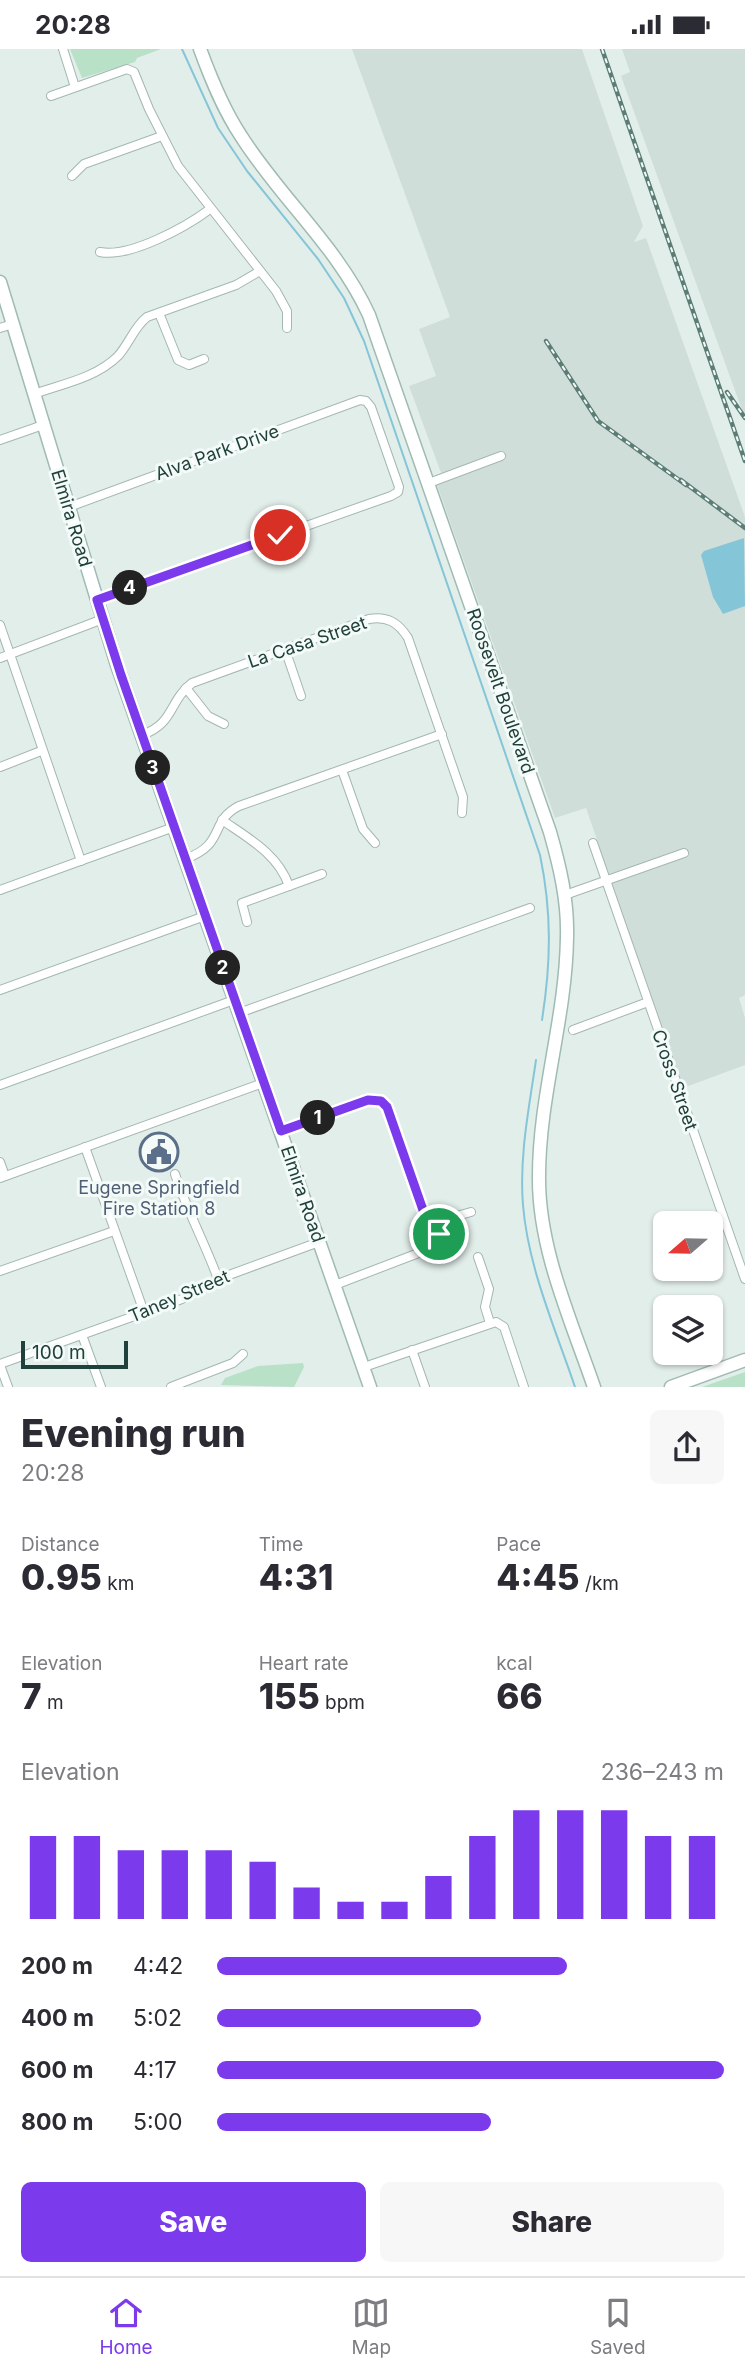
<!DOCTYPE html>
<html lang="en">
<head>
<meta charset="utf-8">
<style>
  :root { --surface:#fff; --page:#f7f7f7; --text:#2b2b33; --muted:#7c7c81; --line:#e1e1e2; --accent:#7c3aed }
  body { margin:0; font-family:Inter,sans-serif; background:var(--page); color:var(--text); height:100vh; display:flex; flex-direction:column; font-size:26px; white-space:nowrap }
  * { box-sizing:border-box; margin:0 }
  p { font-size:23px; color:var(--muted) }
  .icon { flex:none; width:38px; height:38px; fill:none; stroke:currentColor; stroke-width:2; stroke-linecap:round; stroke-linejoin:round }
  .map { position:relative; height:1338px; overflow:hidden }
  .drawer { display:flex; flex-direction:column; background:var(--surface); flex:1 }
  .drawer>* { flex:none }
  .needle { width:46px; rotate:250deg }
  .buttons { position:absolute; left:653px; top:1162px; display:grid; gap:14px }
  .buttons a { display:grid; place-items:center; width:70px; height:70px; border-radius:10px; background:var(--surface); box-shadow:0 2px 5px #0004; font-size:35px }
  .scale { position:absolute; left:21px; bottom:18px; width:107px; box-sizing:border-box; padding-left:7px; border:4px solid #20413b; border-top:0; font-size:19px; line-height:24px; white-space:nowrap; color:#20413b; -webkit-text-stroke:5px #f3faf7; paint-order:stroke }
  .pin { position:absolute; display:grid; place-items:center; width:60px; height:60px; color:#fff; margin:-30px; border:4px solid #fff; border-radius:50%; box-shadow:0 2px 7px #0007 }
  .km { position:absolute; width:35px; height:35px; margin:-18px; border-radius:50%; background:#222; color:#fff; font-size:19px; line-height:35px; text-align:center }
  .round { display:grid; place-items:center; flex:none; width:74px; height:74px; border-radius:10px; background:var(--page) }
  .head { display:flex; align-items:center; justify-content:space-between; height:119px; padding:0 21px }
  h1 { font-size:38px; font-weight:800; line-height:52px }
  .metrics { display:grid; grid-template-columns:repeat(3,1fr); gap:10px; height:119px; padding:7px 21px }
  .metrics div { display:grid; align-content:center }
  .metrics b { font-size:35px; font-weight:800 }
  .metrics small { font-size:19px; font-weight:400 }
  .metrics p { font-size:19px }
  .chart { height:196px; padding:14px 21px }
  .chart p { display:flex; justify-content:space-between }
  .chart svg { width:100%; height:126px; margin-top:7px; stroke:var(--accent); stroke-width:6 }
  .primary-button { display:flex; gap:14px; margin-top:auto; padding:14px 21px }
  .primary-button a { flex:1; height:80px; border-radius:10px; background:var(--accent); color:#fff; font-size:28px; font-weight:800; line-height:80px; text-align:center }
  .primary-button a+a { background:var(--page); color:var(--text) }
  ul { padding:0 21px; list-style:none; font-size:23px }
  li { display:grid; grid-template-columns:112px 84px 1fr; align-items:center; height:52px }
  li i { height:18px; border-radius:9px; background:var(--accent) }
  .status { display:flex; justify-content:space-between; align-items:center; height:49px; padding:0 35px; background:var(--surface); direction:ltr }
  .status svg { height:19px; fill:currentColor }
  .dock { display:flex; justify-content:space-around; align-items:center; height:98px; border-top:2px solid var(--line); background:var(--surface); font-size:19px; color:var(--muted) }
  .dock a { display:grid; justify-items:center; gap:4px }
  .dock .current { color:var(--accent) }
  .map>svg:first-child { display:block }
  .built { fill:#d0ded9 }
  .green { fill:#b9e1c7 }
  .water { fill:#85c5d8 }
  .lines { fill:none; stroke-linecap:round; stroke-linejoin:round }
  .stream { stroke:#85c5d8; stroke-width:2 }
  .street-casing { stroke:#a4b7b2; stroke-width:10 }
  .secondary-casing { stroke:#9fbbb3; stroke-width:15 }
  .street { stroke:#fff; stroke-width:8 }
  .secondary { stroke:#fff; stroke-width:12 }
  .rail-casing { stroke:#5b7d76; stroke-width:4.5 }
  .rail { stroke:#f3faf7; stroke-width:2; stroke-dasharray:5; stroke-linecap:butt }
  .route-casing { stroke:#fff; stroke-width:14 }
  .route { stroke:#7c3aed; stroke-width:9 }
  .labels { text-anchor:middle; dominant-baseline:central; stroke-width:6; stroke-linejoin:round; paint-order:stroke }
  .street-label { font-size:18px; fill:#20413b; stroke:#f3faf7 }
  .service-label { font-size:18px; fill:#4e5e75; stroke:#f3faf7 }
</style>
</head>
<body>
<div class="status"><b>20:28</b><svg viewBox="0 0 49 12"><path d="M0 12V9h3v3zM5 12V6h3v6zM10 12V3h3v9zM15 12V0h3v12zM26 1h20v11H26zM47 4h2v5h-2z"/></svg></div>
<div class="map">
<svg width="745" height="1338" viewBox="0 0 745 1338">
  <rect width="100%" height="100%" fill="#e2eeea"/>
  <g class="built">
    <polygon points="352,0 582,0 643,177 634,193 646,189 745,468 745,946 739,949 745,969 745,1016 683,1039 586,759 555,769 437,436 444,432 409,337 436,327 419,280 450,268"/>
    <polygon points="622,0 745,0 745,369 621,27 630,23"/>
  </g>
  <g class="green">
    <polygon points="70,0 161,0 137,9 135,13 82,29"/>
    <polygon points="303,1314 304,1318 294,1338 221,1336 225,1329 258,1317"/>
    <polygon points="745,1323 745,1338 702,1338"/>
  </g>
  <polygon class="water" points="744,489 745,557 723,565 713,548 701,506 704,502"/>
  <g class="lines">
    <g class="stream">
      <path d="M182,0L218,79L247,122L318,210L344,249L364,292L540,806C552,863 551,914 542,971"/>
      <path d="M536,1011C529,1059 519,1108 523,1156C528,1218 555,1279 575,1338"/>
    </g>
    <defs>
      <g id="street">
        <polyline points="63,0 75,38"/>
        <polyline points="51,47 127,20 134,23 149,60 178,117 276,242 287,262 287,279"/>
        <polyline points="72,127 84,115 162,87"/>
        <path d="M100,203C130,209 186,178 210,160"/>
        <polyline points="159,264 178,311 189,316 204,310"/>
        <polyline points="0,279 13,275"/>
        <path d="M34,345C62,335 96,329 118,307C129,295 134,278 147,268L236,236L260,222"/>
        <polyline points="0,391 43,376"/>
        <polyline points="429,434 501,407"/>
        <polyline points="69,458 360,351 366,352 371,358 399,438 398,443 391,447 97,551"/>
        <polyline points="0,576 81,812"/>
        <polyline points="285,600 301,647"/>
        <polyline points="0,609 103,570"/>
        <polyline points="186,639 208,667 224,675"/>
        <path d="M142,686C175,674 168,653 192,634L369,570C387,567 398,573 408,589L463,748L462,764"/>
        <polyline points="0,718 41,702"/>
        <polyline points="342,721 363,780 375,794"/>
        <path d="M222,771C248,789 278,805 289,837"/>
        <polyline points="593,794 745,1230"/>
        <path d="M185,810C227,795 208,773 239,757L442,685"/>
        <polyline points="0,841 174,778"/>
        <polyline points="565,846 684,804"/>
        <polyline points="247,873 242,854 322,825"/>
        <polyline points="0,941 205,867"/>
        <polyline points="239,964 530,859"/>
        <polyline points="573,981 648,953"/>
        <polyline points="0,1036 234,951"/>
        <polyline points="281,1082 368,1051 381,1052 387,1058 423,1161 439,1185"/>
        <polyline points="85,1098 144,1263"/>
        <polyline points="0,1113 5,1127"/>
        <path d="M175,1125C187,1162 205,1194 218,1230"/>
        <polyline points="0,1129 263,1034"/>
        <polyline points="478,1208 489,1240 485,1258 490,1274"/>
        <polyline points="0,1222 114,1182"/>
        <polyline points="335,1236 416,1205 457,1167 471,1163"/>
        <polyline points="82,1286 101,1338"/>
        <polyline points="412,1301 425,1338"/>
        <polyline points="0,1315 182,1250 218,1230 319,1193"/>
        <polyline points="0,1316 8,1338"/>
        <polyline points="364,1318 496,1273 504,1278 524,1338"/>
        <polyline points="171,1338 233,1314 243,1305"/>
      </g>
      <g id="secondary">
        <path d="M200,0C211,30 223,60 241,87C281,150 338,198 369,266L550,783C560,818 568,852 567,888C566,969 539,1047 539,1127C538,1199 571,1271 594,1338"/>
        <polyline points="0,233 117,616 370,1338"/>
        <polyline points="671,1338 745,1311"/>
      </g>
    </defs>
    <use href="#street" class="street-casing"/>
    <use href="#secondary" class="secondary-casing"/>
    <use href="#street" class="street"/>
    <use href="#secondary" class="secondary"/>
    <defs>
      <g id="rail">
        <polyline points="602,0 745,412"/>
        <polyline points="546,292 598,372 686,436"/>
        <polyline points="727,343 745,369"/>
        <polyline points="681,431 745,479"/>
      </g>
    </defs>
    <use href="#rail" class="rail-casing"/>
    <use href="#rail" class="rail"/>
  </g>
  <g class="lines">
    <defs>
      <polyline id="route" points="280,486 97,551 121,626 281,1082 368,1051 381,1052 387,1058 423,1161 439,1185"/>
    </defs>
    <use href="#route" class="route-casing"/>
    <use href="#route" class="route"/>
  </g>
  <defs>
    <symbol id="civic-ring" viewBox="-11 -11 22 22"><circle r="9.5" fill="#f3faf7" stroke="#5c6f8a" stroke-width="1.5"/><path d="M-.6-6.5H3V-4.5H.6V-3L4-1V1h2V6H-6V1h2V-1L-.6-3ZM-1.2 2.5V6h2.4V2.5Z" fill="#5c6f8a"/></symbol>
  </defs>
  <g fill-rule="evenodd">
    <use href="#civic-ring" x="137" y="1081" width="44" height="44"/>
  </g>
  <g class="labels">
    <g class="street-label">
      <text transform="translate(217 403) rotate(-20)">Alva Park Drive</text>
      <text transform="translate(72 469) rotate(73)">Elmira Road</text>
      <text transform="translate(307 593) rotate(-19)">La Casa Street</text>
      <text transform="translate(501 642) rotate(71)">Roosevelt Boulevard</text>
      <text transform="translate(675 1031) rotate(71)">Cross Street</text>
      <text transform="translate(303 1145) rotate(71)">Elmira Road</text>
      <text transform="translate(179 1247) rotate(-23)">Taney Street</text>
    </g>
    <g class="service-label">
      <text x="159" y="1138">Eugene Springfield<tspan x="159" dy="21">Fire Station 8</tspan></text>
    </g>
  </g>
</svg>
<div class="buttons">
<a><svg class="needle" viewBox="-14 -14 28 28"><path d="M0-13l5 13h-10z" fill="#e53935"/><path d="M0 13l5-13h-10z" fill="#7c7c81"/></svg></a>
<a><svg class="icon" aria-label="layers" viewBox="0 0 24 24"><path d="M12 4l9 5-9 5-9-5zM3 14l9 5 9-5"/></svg></a>
</div>
<div class="scale">100 m</div>
<div class="pin" style="left:439px;top:1185px;background:#1e9e55"><svg class="icon" aria-label="arrive" viewBox="0 0 24 24"><path d="M6 21V4h12l-3 4 3 4H6"/></svg></div>
<div class="pin" style="left:280px;top:486px;background:#d93025"><svg class="icon" aria-label="check" viewBox="0 0 24 24"><path d="M5 12l5 5 9-10"/></svg></div>
<b class="km" style="left:318px;top:1069px">1</b>
<b class="km" style="left:223px;top:919px">2</b>
<b class="km" style="left:153px;top:719px">3</b>
<b class="km" style="left:130px;top:539px">4</b>
</div>
<section class="drawer">
<div class="head"><div><h1>Evening run</h1><p>20:28</p></div><a class="round"><svg class="icon" aria-label="share" viewBox="0 0 24 24"><path d="M12 15V3M7 8l5-5 5 5M5 13v7h14v-7"/></svg></a></div>
<div class="metrics">
<div><p>Distance</p><b>0.95<small> km</small></b></div>
<div><p>Time</p><b>4:31</b></div>
<div><p>Pace</p><b>4:45<small> /km</small></b></div>
</div>
<div class="metrics">
<div><p>Elevation</p><b>7<small> m</small></b></div>
<div><p>Heart rate</p><b>155<small> bpm</small></b></div>
<div><p>kcal</p><b>66</b></div>
</div>
<div class="chart"><p><span>Elevation</span>236–243 m</p>
<svg viewBox="0 0 160 44" preserveAspectRatio="none"><path d="M5 44V15M15 44V15M25 44V20M35 44V20M45 44V20M55 44V24M65 44V33M75 44V38M85 44V38M95 44V29M105 44V15M115 44V6M125 44V6M135 44V6M145 44V15M155 44V15"/></svg>
</div>
<ul>
<li><b>200 m</b>4:42<i style="width:69%"></i></li>
<li><b>400 m</b>5:02<i style="width:52%"></i></li>
<li><b>600 m</b>4:17<i style="width:100%"></i></li>
<li><b>800 m</b>5:00<i style="width:54%"></i></li>
</ul>
<div class="primary-button"><a>Save</a><a>Share</a></div>
</section>
<nav class="dock">
<a class="current"><svg class="icon" aria-label="home" viewBox="0 0 24 24"><path d="M3 11l9-7 9 7M6 9v11h12V9"/></svg>Home</a>
<a><svg class="icon" aria-label="map" viewBox="0 0 24 24"><path d="M3 6l6-2 6 2 6-2v14l-6 2-6-2-6 2zM9 4v14M15 6v14"/></svg>Map</a>
<a><svg class="icon" aria-label="saved" viewBox="0 0 24 24"><path d="M7 4h10v16l-5-4-5 4z"/></svg>Saved</a>
</nav>
</body>
</html>
